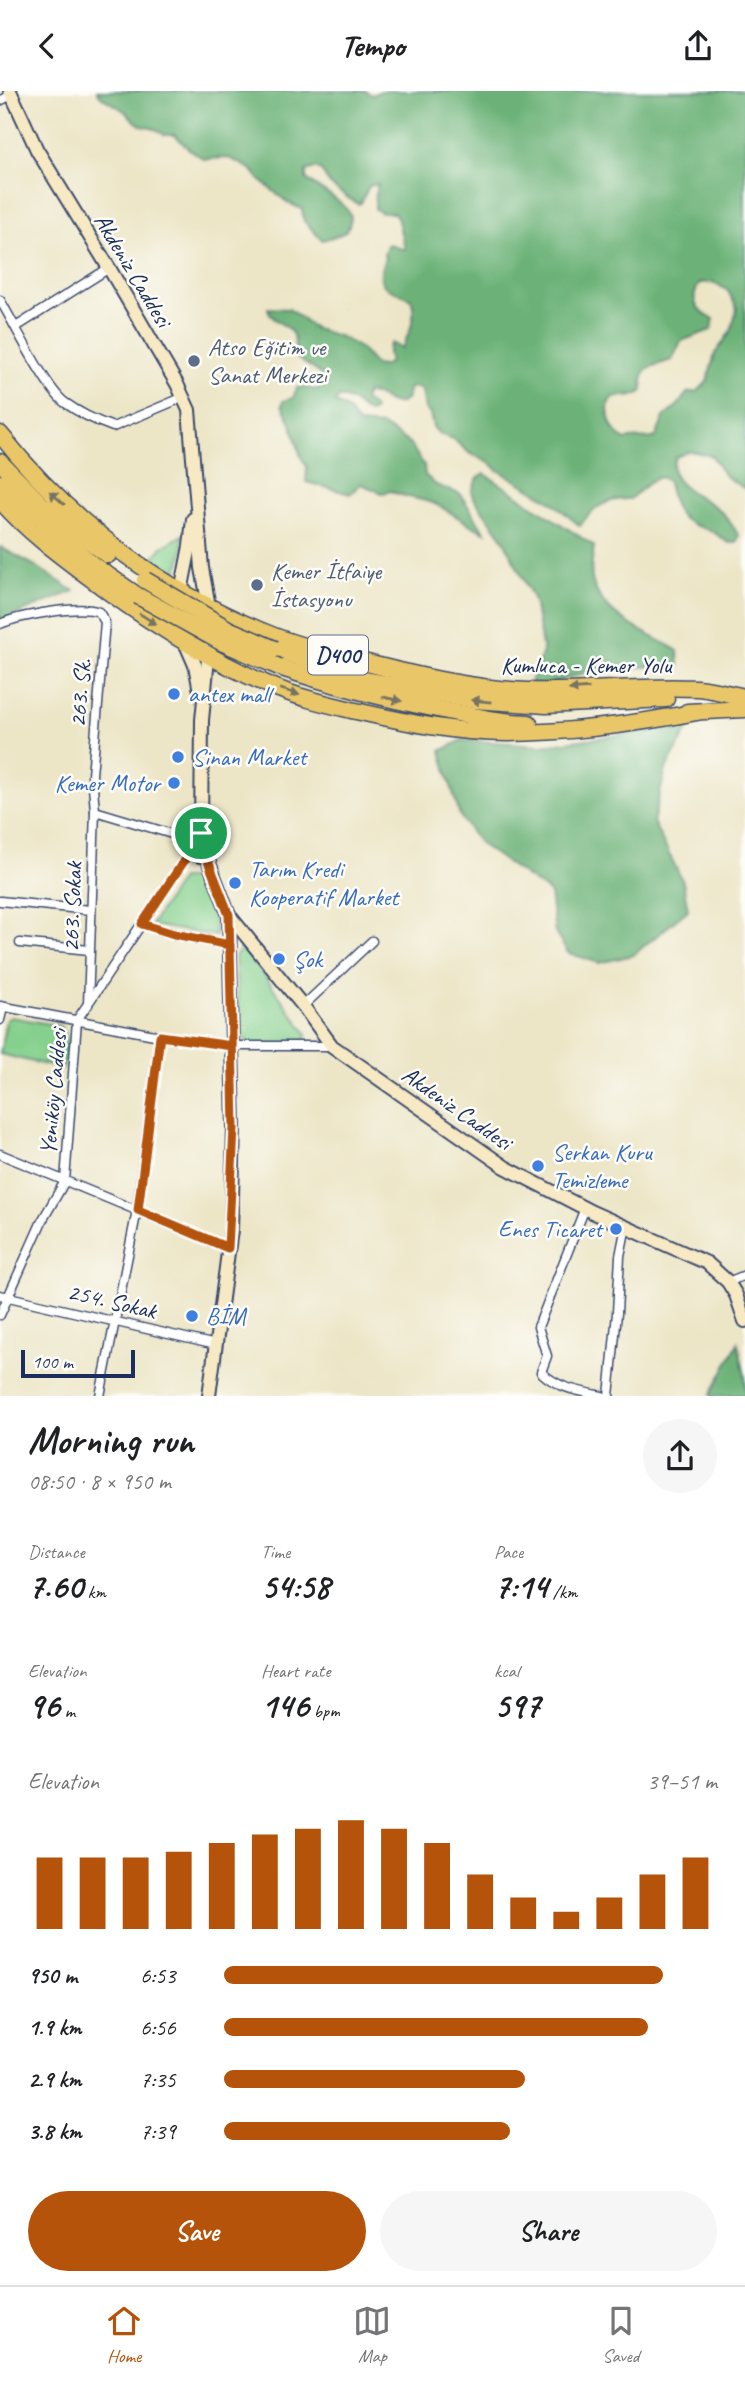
<!DOCTYPE html>
<html lang="en">
<head>
<meta charset="utf-8">
<style>
  :root { --surface:#fff; --page:#f6f6f6; --text:#202124; --muted:#757577; --line:#e0e0e0; --accent:#b45309 }
  body { margin:0; font-family:Caveat,sans-serif; background:var(--page); color:var(--text); height:100vh; display:flex; flex-direction:column; font-size:26px; white-space:nowrap }
  * { box-sizing:border-box; margin:0 }
  p { font-size:23px; color:var(--muted) }
  .icon { flex:none; width:38px; height:38px; fill:none; stroke:currentColor; stroke-width:2; stroke-linecap:round; stroke-linejoin:round }
  .map { position:relative; height:1305px; overflow:hidden }
  .side { display:flex; flex-direction:column; background:var(--surface); flex:1 }
  .side>* { flex:none }
  .scale { position:absolute; left:21px; bottom:18px; width:114px; box-sizing:border-box; padding-left:7px; border:4px solid #1b2f5e; border-top:0; font-size:19px; line-height:24px; white-space:nowrap; color:#1b2f5e; -webkit-text-stroke:5px #fdfcf7; paint-order:stroke }
  .pin { position:absolute; display:grid; place-items:center; width:60px; height:60px; color:#fff; margin:-30px; border:4px solid #fff; border-radius:50%; box-shadow:0 2px 7px #0007 }
  .round { display:grid; place-items:center; flex:none; width:74px; height:74px; border-radius:37px; background:var(--page) }
  .headline { display:flex; align-items:center; justify-content:space-between; height:119px; padding:0 28px }
  h1 { font-size:38px; font-weight:800; line-height:52px }
  .stats { display:grid; grid-template-columns:repeat(3,1fr); gap:10px; height:119px; padding:7px 28px }
  .stats div { display:grid; align-content:center }
  .stats b { font-size:35px; font-weight:800 }
  .stats small { font-size:19px; font-weight:400 }
  .stats p { font-size:19px }
  .chart { height:196px; padding:14px 28px }
  .chart p { display:flex; justify-content:space-between }
  .chart svg { width:100%; height:126px; margin-top:7px; stroke:var(--accent); stroke-width:6 }
  .button { display:flex; gap:14px; margin-top:auto; padding:14px 28px }
  .button a { flex:1; height:80px; border-radius:42px; background:var(--accent); color:#fff; font-size:28px; font-weight:800; line-height:80px; text-align:center }
  .button a+a { background:var(--page); color:var(--text) }
  ul { padding:0 28px; list-style:none; font-size:23px }
  li { display:grid; grid-template-columns:112px 84px 1fr; align-items:center; height:52px }
  li i { height:18px; border-radius:9px; background:var(--accent) }
  header { display:flex; justify-content:space-between; align-items:center; height:91px; padding:0 28px; background:var(--surface); font-size:32px; font-weight:800 }
  .tab-bar { display:flex; justify-content:space-around; align-items:center; height:98px; border-top:2px solid var(--line); background:var(--surface); font-size:19px; color:var(--muted) }
  .tab-bar a { display:grid; justify-items:center; gap:4px }
  .tab-bar .selected { color:var(--accent) }
  .map>svg:first-child { display:block }
  .green { fill:#85d08d; stroke:#508076; stroke-width:2 }
  .forest { fill:#6cb278; stroke:#44706b; stroke-width:2; fill-rule:evenodd }
  .lines { fill:none; stroke-linecap:round; stroke-linejoin:round }
  .street-casing { stroke:#3a4a6e; stroke-width:11 }
  .secondary-casing { stroke:#3a4a6e; stroke-width:16 }
  .highway-casing { stroke:#3a4a6e; stroke-width:19 }
  .street { stroke:#fff; stroke-width:8 }
  .secondary { stroke:#f6e9c3; stroke-width:12 }
  .highway { stroke:#e9c769; stroke-width:16 }
  .highway-bridge-casing { stroke:#3a4a6e; stroke-width:19; stroke-linecap:butt }
  .highway-bridge { stroke:#e9c769; stroke-width:16 }
  .oneway { fill:#787363 }
  .route-casing { stroke:#fff; stroke-width:14 }
  .route { stroke:#b45309; stroke-width:9 }
  .service-dot { fill:#5c6f8a; stroke:#fdfcf7; stroke-width:2.5 }
  .shop-dot { fill:#3f7fe0; stroke:#fdfcf7; stroke-width:2.5 }
  .labels { text-anchor:middle; dominant-baseline:central; stroke-width:5; stroke-linejoin:round; paint-order:stroke }
  .shield { fill:#fdfcf7; stroke:#5f6c8c; stroke-width:2 }
  .shield-label { font-size:23px; font-weight:bold; fill:#1b2f5e }
  .street-label { font-size:24px; fill:#1b2f5e; stroke:#fdfcf7 }
  .service-label { font-size:24px; fill:#4e5e75; stroke:#fdfcf7; text-anchor:start }
  .shop-label { font-size:24px; fill:#366cbe; stroke:#fdfcf7; text-anchor:start }
</style>
</head>
<body>
<header><svg class="icon" aria-label="back" viewBox="0 0 24 24"><path d="M15 5l-7 7 7 7"/></svg>Tempo<svg class="icon" aria-label="share" viewBox="0 0 24 24"><path d="M12 15V3M7 8l5-5 5 5M5 13v7h14v-7"/></svg></header>
<div class="map">
<svg width="745" height="1305" viewBox="0 0 745 1305">
  <rect width="100%" height="100%" fill="#fdfcf7"/>
  <filter id="ink" filterUnits="userSpaceOnUse"><feTurbulence type="fractalNoise" baseFrequency=".0143" numOctaves="2"/><feDisplacementMap in="SourceGraphic" scale="14" xChannelSelector="R" yChannelSelector="G"/><feConvolveMatrix kernelMatrix="1 2 1 2 8 2 1 2 1" color-interpolation-filters="sRGB"/></filter>
  <filter id="wash" filterUnits="userSpaceOnUse"><feTurbulence type="fractalNoise" baseFrequency=".00686" numOctaves="4" result="noise"/><feDisplacementMap in="SourceGraphic" scale="28" xChannelSelector="R" yChannelSelector="G"/><feGaussianBlur stdDeviation="1.57" result="paint"/><feColorMatrix in="noise" values="0 0 0 0 0 0 0 0 0 0 0 0 0 0 0 0 0 1.4 0 .05"/><feComposite in="paint" operator="in"/></filter>
  <g filter="url(#wash)">
    <rect width="100%" height="100%" fill="#ece5c6"/>
    <g class="green">
      <path d="M183,444C182,458 184,478 170,484L137,466H154L162,456Z"/>
      <polygon points="181,788 197,788 212,817 216,845 151,834"/>
      <polygon points="242,858 246,860 307,943 305,950 298,953 250,953 240,944 235,865"/>
      <polygon points="11,926 60,935 68,949 63,978 0,963 6,929"/>
    </g>
    <g class="forest">
      <path d="M97,0H365L372,4L381,0H745V398L725,385L712,365L690,360L676,366C662,393 703,405 719,419C728,426 733,436 739,445L736,452C726,453 724,448 716,443C708,438 698,436 690,432C673,424 672,405 667,389L660,386L652,389L630,408C607,407 592,417 580,435L551,410L498,379L489,371L469,362L453,348L439,343L433,336L430,323L425,318L422,299L416,296L409,297L406,309C390,321 382,300 366,303L364,309L373,316L374,320L370,322C358,318 352,305 339,307L335,311L348,319L358,333L383,335L409,352L424,374L425,384L436,394L460,403L485,441C466,433 452,421 435,413C421,407 405,407 391,400L382,402L361,393L350,403L306,391L307,376L301,366L291,332L282,314L283,310L293,307L297,297L303,296L316,299L323,293L324,288C317,277 304,274 295,265C294,260 296,253 294,247C290,232 271,233 268,217L289,218L314,237L341,246L361,258L375,274L383,275L390,271C388,264 386,259 391,252L402,257C409,243 418,224 411,208C390,196 372,200 385,167L384,163L387,154L390,153L401,158H405L397,126L394,122H382L375,118V106L378,93L369,95L361,112L358,113C354,111 336,99 333,96C322,87 325,72 306,80V87C320,102 342,107 351,125C350,145 338,144 322,149L304,130L302,118L288,112L260,89L251,78L229,67L204,68L189,58L175,44H164C156,36 152,38 143,35C133,31 128,21 120,17C112,12 101,8 97,0ZM713,191L728,200L737,217L732,238L715,263L707,291L698,300L687,302L678,314L664,326L656,346C645,350 636,345 625,349C616,343 611,337 609,326C603,294 627,311 642,301L643,285L645,280L650,276L672,269L681,250L711,239L714,228C697,221 688,209 700,192Z"/>
      <path d="M485,383L594,455C593,465 590,478 592,488C601,527 648,541 678,560L679,575L600,577L543,595L530,591L543,561L534,509L502,446L475,409L472,401L477,388Z"/>
      <polygon points="0,456 34,474 74,500 0,530"/>
      <polygon points="690,635 666,678 653,731 683,791 688,819 633,864 599,872 568,862 555,842 550,802 480,753 460,725 441,660 462,649 542,654"/>
      <polygon points="738,1252 745,1285 745,1305 710,1305"/>
    </g>
  </g>
  <g filter="url(#ink)">
    <g class="lines">
      <defs>
        <g id="street">
          <polyline points="0,10 11,4"/>
          <path d="M0,209C14,232 45,296 64,311C79,322 96,330 113,336L184,306"/>
          <polyline points="16,236 109,177"/>
          <path d="M0,533C19,525 80,513 99,521L105,531L92,684L95,720L88,914"/>
          <polyline points="95,720 192,749"/>
          <polyline points="0,810 90,819"/>
          <polyline points="142,833 174,843 230,854"/>
          <polyline points="20,852 89,859"/>
          <polyline points="0,915 160,945 232,955 332,955"/>
          <polyline points="303,915 372,850"/>
          <polyline points="0,929 3,916"/>
          <polyline points="0,1063 228,1157"/>
          <path d="M585,1117L538,1236L547,1265L541,1281C559,1298 579,1300 602,1305"/>
          <polyline points="728,1191 745,1184"/>
          <polyline points="0,1204 216,1254"/>
          <polyline points="0,1224 42,1130 65,1090 77,929 192,758"/>
          <polyline points="100,1305 137,1119 160,945"/>
          <polyline points="609,1305 617,1222 620,1165 626,1135"/>
        </g>
        <g id="secondary">
          <polyline points="10,0 37,59 109,177 177,293 189,319 202,477 210,521"/>
          <polyline points="180,506 190,455 193,428"/>
          <polyline points="185,551 195,574 200,600"/>
          <polyline points="201,742 202,629 209,557"/>
          <circle cx="202" cy="754" r="11"/>
          <polyline points="206,764 229,824 303,915 332,955 505,1076 592,1121 707,1172 728,1191 736,1204 745,1230"/>
          <polyline points="209,1305 231,1139 234,1037 229,824"/>
        </g>
        <g id="highway">
          <path d="M0,343C72,434 166,503 274,545C305,557 339,565 371,573C422,586 475,598 528,600C584,602 641,594 697,597C713,598 729,603 744,606"/>
          <polyline points="0,371 42,414 108,464"/>
          <polyline points="0,392 93,474 138,505"/>
          <path d="M0,409C31,445 72,473 109,501C159,537 213,570 269,594C296,606 327,613 356,620C405,631 456,642 507,642C571,642 635,633 697,621"/>
          <polyline points="275,558 365,589 473,609 546,614 666,608"/>
          <path d="M279,576C331,594 383,607 437,618C468,624 497,631 529,632"/>
          <polyline points="687,621 745,618"/>
        </g>
      </defs>
      <use href="#street" class="street-casing"/>
      <use href="#secondary" class="secondary-casing"/>
      <use href="#highway" class="highway-casing"/>
      <use href="#street" class="street"/>
      <use href="#secondary" class="secondary"/>
      <use href="#highway" class="highway"/>
      <defs>
        <g id="highway-bridge">
          <polyline points="145,489 228,538 275,558"/>
          <polyline points="138,505 221,551 279,576"/>
        </g>
      </defs>
      <use href="#highway-bridge" class="highway-bridge-casing"/>
      <use href="#highway-bridge" class="highway-bridge"/>
    </g>
    <defs><path id="oneway-solid" d="M-6-.8H1V-3.2L6.5 0L1 3.2V.8H-6Z" transform="scale(1.75)"/></defs>
    <g class="oneway">
      <use href="#oneway-solid" transform="translate(57 407) rotate(-138)"/>
      <use href="#oneway-solid" transform="translate(148 528) rotate(32)"/>
      <use href="#oneway-solid" transform="translate(579 598) rotate(176)"/>
      <use href="#oneway-solid" transform="translate(290 601) rotate(18)"/>
      <use href="#oneway-solid" transform="translate(392 608) rotate(13)"/>
      <use href="#oneway-solid" transform="translate(481 610) rotate(-174)"/>
    </g>
  </g>
  <g class="lines" filter="url(#ink)">
    <defs>
      <polyline id="route" points="201,742 206,743 214,751 214,757 206,765 229,824 232,955 160,945 138,1119 228,1157 234,1037 230,854 174,843 142,833 192,758 192,749 201,742"/>
    </defs>
    <use href="#route" class="route-casing"/>
    <use href="#route" class="route"/>
  </g>
  <g class="service-dot">
    <circle cx="194" cy="270" r="7"/>
    <circle cx="257" cy="494" r="7"/>
  </g>
  <g class="shop-dot">
    <circle cx="174" cy="603" r="7"/>
    <circle cx="178" cy="666" r="7"/>
    <circle cx="174" cy="692" r="7"/>
    <circle cx="235" cy="792" r="7"/>
    <circle cx="279" cy="868" r="7"/>
    <circle cx="538" cy="1075" r="7"/>
    <circle cx="616" cy="1138" r="7"/>
    <circle cx="192" cy="1225" r="7"/>
  </g>
  <g class="labels">
    <rect class="shield" x="308" y="544.5" width="60" height="39" rx="5"/>
    <g class="shield-label">
      <text x="338" y="564">D400</text>
    </g>
    <g class="street-label">
      <text transform="translate(133 179) rotate(59)">Akdeniz Caddesi</text>
      <text x="586" y="574">Kumluca - Kemer Yolu</text>
      <text transform="translate(80 602) rotate(-85)">263. Sk.</text>
      <text transform="translate(72 816) rotate(-88)">263. Sokak</text>
      <text transform="translate(53 1001) rotate(-85)">Yeniköy Caddesi</text>
      <text transform="translate(457 1017) rotate(35)">Akdeniz Caddesi</text>
      <text transform="translate(112 1210) rotate(13)">254. Sokak</text>
    </g>
    <g class="service-label">
      <text x="208" y="256">Atso Eğitim ve<tspan x="208" dy="28">Sanat Merkezi</tspan></text>
      <text x="271" y="480">Kemer İtfaiye<tspan x="271" dy="28">İstasyonu</tspan></text>
    </g>
    <g class="shop-label">
      <text x="188" y="603">antex mall</text>
      <text x="192" y="666">Sinan Market</text>
      <text x="160" y="692" text-anchor="end">Kemer Motor</text>
      <text x="249" y="778">Tarım Kredi<tspan x="249" dy="28">Kooperatif Market</tspan></text>
      <text x="293" y="868">Şok</text>
      <text x="552" y="1061">Serkan Kuru<tspan x="552" dy="28">Temizleme</tspan></text>
      <text x="602" y="1138" text-anchor="end">Enes Ticaret</text>
      <text x="206" y="1225">BİM</text>
    </g>
  </g>
</svg>
<div class="scale">100 m</div>
<div class="pin" style="left:201px;top:742px;background:#1e9e55"><svg class="icon" aria-label="arrive" viewBox="0 0 24 24"><path d="M6 21V4h12l-3 4 3 4H6"/></svg></div>
</div>
<section class="side">
<div class="headline"><div><h1>Morning run</h1><p>08:50 · 8 × 950 m</p></div><a class="round"><svg class="icon" aria-label="share" viewBox="0 0 24 24"><path d="M12 15V3M7 8l5-5 5 5M5 13v7h14v-7"/></svg></a></div>
<div class="stats">
<div><p>Distance</p><b>7.60<small> km</small></b></div>
<div><p>Time</p><b>54:58</b></div>
<div><p>Pace</p><b>7:14<small> /km</small></b></div>
</div>
<div class="stats">
<div><p>Elevation</p><b>96<small> m</small></b></div>
<div><p>Heart rate</p><b>146<small> bpm</small></b></div>
<div><p>kcal</p><b>597</b></div>
</div>
<div class="chart"><p><span>Elevation</span>39–51 m</p>
<svg viewBox="0 0 160 44" preserveAspectRatio="none"><path d="M5 44V19M15 44V19M25 44V19M35 44V17M45 44V14M55 44V11M65 44V9M75 44V6M85 44V9M95 44V14M105 44V25M115 44V33M125 44V38M135 44V33M145 44V25M155 44V19"/></svg>
</div>
<ul>
<li><b>950 m</b>6:53<i style="width:89%"></i></li>
<li><b>1.9 km</b>6:56<i style="width:86%"></i></li>
<li><b>2.9 km</b>7:35<i style="width:61%"></i></li>
<li><b>3.8 km</b>7:39<i style="width:58%"></i></li>
</ul>
<div class="button"><a>Save</a><a>Share</a></div>
</section>
<nav class="tab-bar">
<a class="selected"><svg class="icon" aria-label="home" viewBox="0 0 24 24"><path d="M3 11l9-7 9 7M6 9v11h12V9"/></svg>Home</a>
<a><svg class="icon" aria-label="map" viewBox="0 0 24 24"><path d="M3 6l6-2 6 2 6-2v14l-6 2-6-2-6 2zM9 4v14M15 6v14"/></svg>Map</a>
<a><svg class="icon" aria-label="saved" viewBox="0 0 24 24"><path d="M7 4h10v16l-5-4-5 4z"/></svg>Saved</a>
</nav>
</body>
</html>
